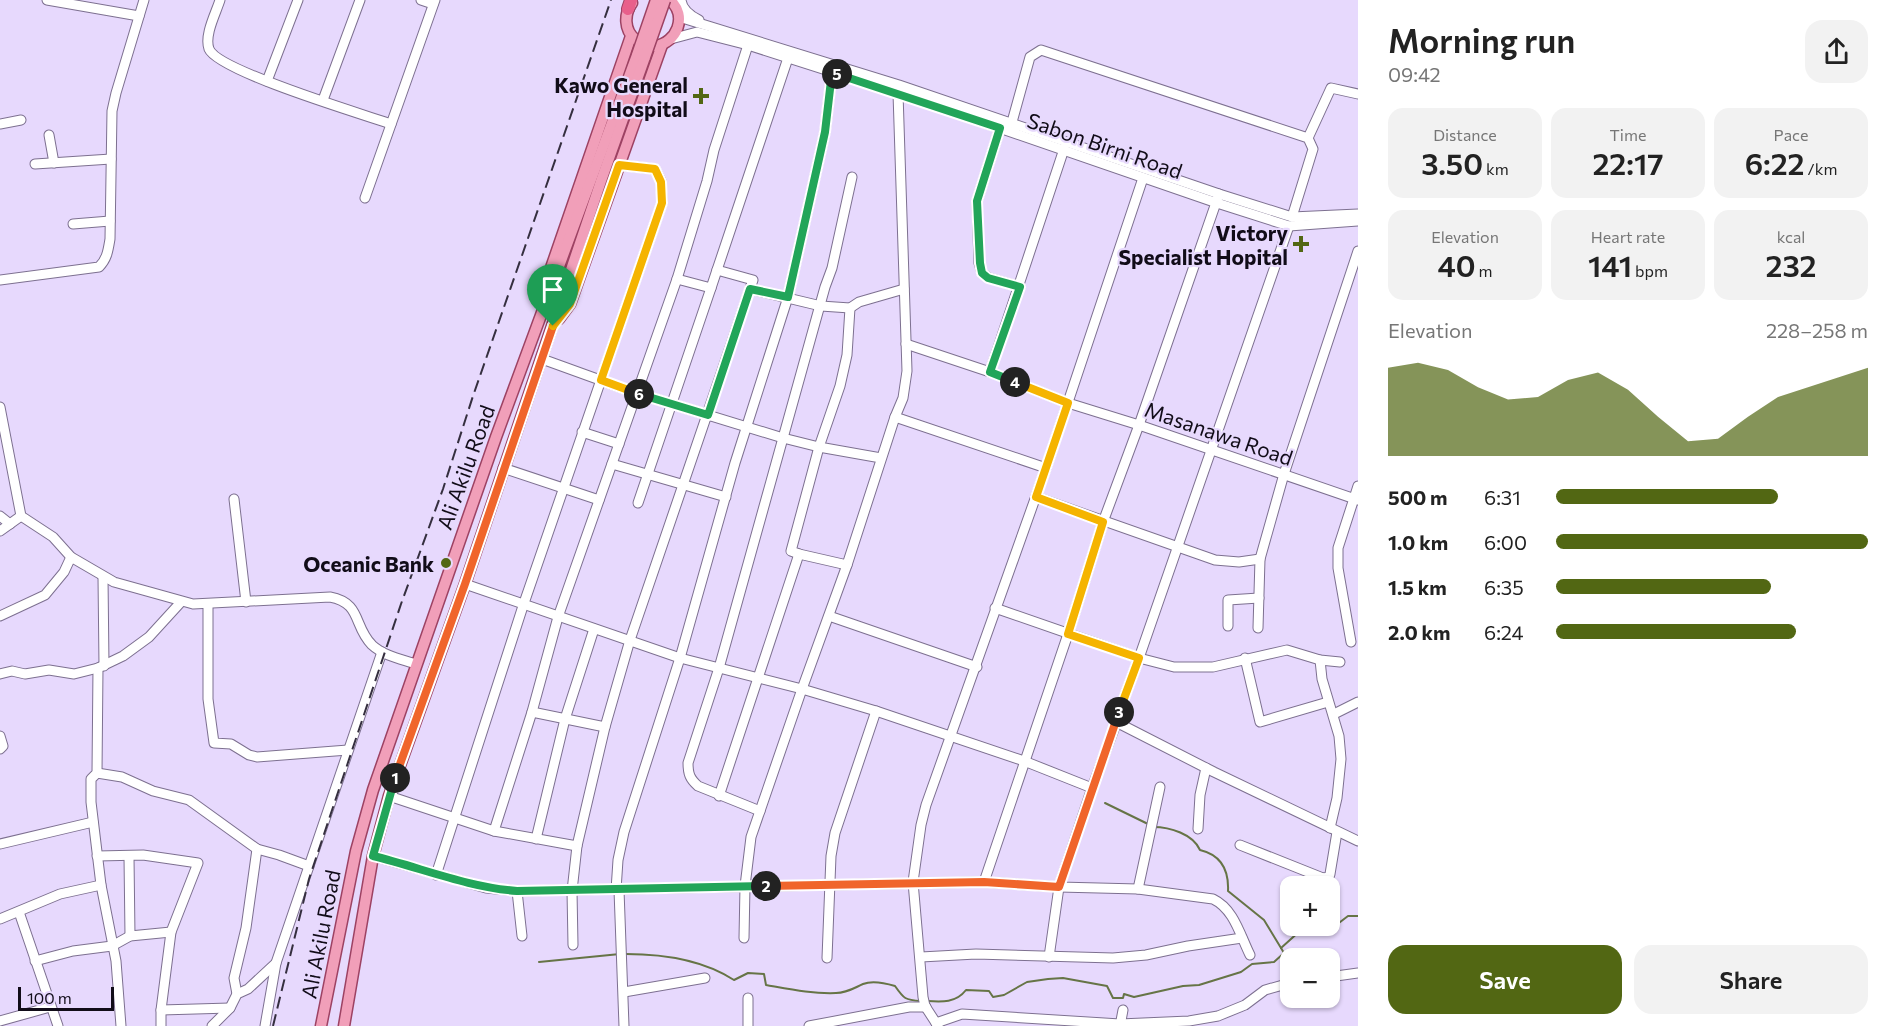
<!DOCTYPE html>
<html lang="en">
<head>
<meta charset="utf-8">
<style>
  :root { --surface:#fff; --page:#f2f2f2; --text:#222; --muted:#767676; --accent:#526713 }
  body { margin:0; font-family:Commissioner,sans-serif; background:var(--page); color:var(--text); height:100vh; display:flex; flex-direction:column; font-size:22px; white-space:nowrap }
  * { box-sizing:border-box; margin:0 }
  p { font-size:20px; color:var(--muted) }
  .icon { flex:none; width:33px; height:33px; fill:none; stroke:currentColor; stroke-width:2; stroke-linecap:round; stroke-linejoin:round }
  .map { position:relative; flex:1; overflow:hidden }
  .details { display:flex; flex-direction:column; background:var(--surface); width:540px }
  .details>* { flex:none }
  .tools { position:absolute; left:1280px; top:876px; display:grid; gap:12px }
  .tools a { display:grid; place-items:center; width:60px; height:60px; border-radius:12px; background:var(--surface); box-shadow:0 2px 4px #0004; font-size:30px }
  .scale { position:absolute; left:18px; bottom:15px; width:96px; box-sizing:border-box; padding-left:6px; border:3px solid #110c18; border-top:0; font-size:16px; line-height:21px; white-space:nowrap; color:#110c18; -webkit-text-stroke:4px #e7d9fd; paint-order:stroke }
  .pin { position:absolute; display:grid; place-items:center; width:51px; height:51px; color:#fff; margin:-62px -26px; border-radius:50% 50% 50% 0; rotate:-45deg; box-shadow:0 0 6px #0007 }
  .pin .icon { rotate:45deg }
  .km { position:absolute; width:30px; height:30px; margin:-15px; border-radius:50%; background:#222; color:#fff; font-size:16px; line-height:30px; text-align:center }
  .round { display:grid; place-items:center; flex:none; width:63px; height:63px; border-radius:18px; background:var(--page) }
  .overview { display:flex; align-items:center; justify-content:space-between; height:102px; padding:0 30px }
  h1 { font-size:33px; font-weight:600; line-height:45px }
  .metrics { display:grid; grid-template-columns:repeat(3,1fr); gap:9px; height:102px; padding:6px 30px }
  .metrics div { display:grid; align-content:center; border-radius:15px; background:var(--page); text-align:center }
  .metrics b { font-size:30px; font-weight:600 }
  .metrics small { font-size:16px; font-weight:400 }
  .metrics p { font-size:16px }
  .chart { height:168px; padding:12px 30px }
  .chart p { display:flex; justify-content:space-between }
  .chart svg { width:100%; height:108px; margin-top:6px; fill:var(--accent); opacity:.7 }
  .button { display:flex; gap:12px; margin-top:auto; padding:12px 30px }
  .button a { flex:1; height:69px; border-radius:18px; background:var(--accent); color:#fff; font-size:24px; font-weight:600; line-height:69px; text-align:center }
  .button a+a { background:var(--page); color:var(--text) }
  ul { padding:0 30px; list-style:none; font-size:20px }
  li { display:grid; grid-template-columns:96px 72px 1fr; align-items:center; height:45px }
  li i { height:15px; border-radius:8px; background:var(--accent) }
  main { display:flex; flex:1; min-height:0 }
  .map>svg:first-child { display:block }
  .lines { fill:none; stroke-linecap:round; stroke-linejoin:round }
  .stream { stroke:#667446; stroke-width:2 }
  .minor-casing { stroke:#7d7090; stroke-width:11 }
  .major-casing { stroke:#9d4263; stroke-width:13 }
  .highway-casing { stroke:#9d4263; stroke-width:14 }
  .minor { stroke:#fff; stroke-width:9 }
  .major { stroke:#f19fb9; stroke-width:10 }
  .highway { stroke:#e85f8b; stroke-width:12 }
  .rail { stroke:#352f3f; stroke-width:2; stroke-dasharray:12 6; stroke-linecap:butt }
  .major-bridge-casing { stroke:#9d4263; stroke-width:13; stroke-linecap:butt }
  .major-bridge { stroke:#f19fb9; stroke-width:10 }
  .split-1-casing { stroke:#fff; stroke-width:12 }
  .split-2-casing { stroke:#fff; stroke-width:12 }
  .split-3-casing { stroke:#fff; stroke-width:12 }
  .split-4-casing { stroke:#fff; stroke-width:12 }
  .split-5-casing { stroke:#fff; stroke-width:12 }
  .split-6-casing { stroke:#fff; stroke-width:12 }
  .split-7-casing { stroke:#fff; stroke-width:12 }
  .split-1 { stroke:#f0652b; stroke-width:8 }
  .split-2 { stroke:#22a559; stroke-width:8 }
  .split-3 { stroke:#f0652b; stroke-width:8 }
  .split-4 { stroke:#f5b400; stroke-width:8 }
  .split-5 { stroke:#22a559; stroke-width:8 }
  .split-6 { stroke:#22a559; stroke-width:8 }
  .split-7 { stroke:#f5b400; stroke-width:8 }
  .poi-dot { fill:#526713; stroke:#e7d9fd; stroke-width:2 }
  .labels { text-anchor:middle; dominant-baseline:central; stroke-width:4.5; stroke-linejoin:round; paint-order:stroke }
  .poi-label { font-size:21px; font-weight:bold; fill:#110c18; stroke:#e7d9fd; text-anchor:end }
  .street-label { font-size:21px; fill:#110c18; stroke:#e7d9fd }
</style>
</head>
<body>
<main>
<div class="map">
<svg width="1358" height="1026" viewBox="0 0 1358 1026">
  <rect width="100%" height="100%" fill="#e7d9fd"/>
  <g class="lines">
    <g class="stream">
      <polyline points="1105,803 1148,824"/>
      <path d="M1153,827C1170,827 1193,834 1200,850C1221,855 1229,870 1228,891L1264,920L1281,948L1301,930L1311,928L1331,929L1348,916H1358"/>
      <path d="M626,954C663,954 703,960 734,980L748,973L764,974L766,985C789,989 813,994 836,993C847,993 854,988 863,984C873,980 885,983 895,986C904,999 905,1000 921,1001"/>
      <polyline points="539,962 620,954"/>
      <path d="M927,1001C942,1002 956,1003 966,990L989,991L993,997L1004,995L1027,982L1048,979L1063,978L1107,986L1113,998H1123L1124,994L1134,997L1183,986L1199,985L1241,972L1252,964L1274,962L1284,953L1281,948"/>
    </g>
    <defs>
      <g id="minor">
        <polyline points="47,0 139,16"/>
        <path d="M220,0C216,13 204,35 209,49C218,71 362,114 391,124"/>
        <polyline points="421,0 433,4"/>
        <path d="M681,0C682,10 691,16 699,20"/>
        <polyline points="679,17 899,85 1219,194 1292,217 1358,214"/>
        <polyline points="671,39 697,32 748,45 898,93 1217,203 1289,226 1358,221"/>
        <polyline points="267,81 298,0"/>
        <polyline points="323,100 360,0"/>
        <polyline points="1012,122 1030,57 1041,50 1308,138 1313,149 1292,217"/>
        <polyline points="0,124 21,120"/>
        <polyline points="1000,128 977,201 979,263 982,273 989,278 1020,287"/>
        <polyline points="49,135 54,163"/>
        <polyline points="1308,138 1331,88 1358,94"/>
        <polyline points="35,164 111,159"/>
        <polyline points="365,198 435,0"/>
        <polyline points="73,224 110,221"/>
        <polyline points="1289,226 1139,658 1174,667 1213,667 1287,650 1320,660 1340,662"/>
        <polyline points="717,270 788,58"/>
        <path d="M0,280L99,267C107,259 108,251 110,239L112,111L116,93L144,0"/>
        <polyline points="750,289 821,306 850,308 859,302 904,289"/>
        <polyline points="906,344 990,372 1068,403 1139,425 1358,500"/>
        <polyline points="542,359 636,393 783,438 819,447 881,458"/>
        <polyline points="990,372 1064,149"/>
        <path d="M0,407L21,516L53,537L71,557L114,582L193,604L330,597C362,603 353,626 372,645C384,656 401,659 416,664"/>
        <polyline points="895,417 1046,468"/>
        <polyline points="582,432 619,444"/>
        <polyline points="612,464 726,497"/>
        <polyline points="503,468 599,500"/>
        <polyline points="1036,497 1215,560 1239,562 1260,559"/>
        <polyline points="234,499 246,602"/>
        <polyline points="638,503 711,288"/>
        <polyline points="0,516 10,524"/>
        <polyline points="0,531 21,516"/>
        <polyline points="799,554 791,551 819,447 840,386 847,355 850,308"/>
        <polyline points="103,577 104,666"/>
        <polyline points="465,584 680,658 802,689 876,711 1024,761 1092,788"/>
        <polyline points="208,604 208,699 214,743 231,744 249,755 257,757 348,750"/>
        <polyline points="995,608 1139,658 1117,717 1120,724 1214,772 1358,841"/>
        <polyline points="0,616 45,595 64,572 71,557"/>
        <polyline points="829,616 977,667"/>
        <polyline points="1228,626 1228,600 1259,598"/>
        <polyline points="1258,628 1260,559 1284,474 1358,251"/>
        <polyline points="1351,642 1338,568 1338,548 1358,486"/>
        <polyline points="1245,658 1260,722 1328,702"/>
        <polyline points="1320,660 1322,679 1339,736 1341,759 1337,798 1330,828"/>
        <polyline points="98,668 97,773 91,779 91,802 101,885 116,961 121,1026"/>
        <polyline points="0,674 12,671 25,674 49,670 74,674 98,668 123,656 149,637 181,602"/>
        <polyline points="532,712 605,727"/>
        <polyline points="1334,714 1358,702"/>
        <polyline points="0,736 3,746 0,749"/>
        <polyline points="97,773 122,777 153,791 189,800 257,849 279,855 309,866"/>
        <polyline points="389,796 494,831 577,846"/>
        <polyline points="719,796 799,554 847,565"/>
        <path d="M760,811L698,786C690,779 688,774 688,763L719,668L825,287L832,268L852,177"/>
        <polyline points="1198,829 1200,795 1206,768"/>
        <polyline points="494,831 532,712 558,617 677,279 707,181 714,150 748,45"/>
        <polyline points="536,839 565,719 594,629"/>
        <polyline points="0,844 93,822"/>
        <polyline points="1240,845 1323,878 1329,877 1330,874 1337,832"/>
        <polyline points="97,856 143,855 198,863 171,932 161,1010 161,1026"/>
        <path d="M373,856L486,888L517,891L984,882L1059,887L1138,889L1213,899C1234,909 1240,935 1250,955"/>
        <polyline points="129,857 130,936"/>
        <polyline points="436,875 523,606 662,203 661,181 655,169 619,165"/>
        <polyline points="984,882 1068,634 1103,522 1139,425 1219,194"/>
        <polyline points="1138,889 1160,787"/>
        <polyline points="616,890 618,860 624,832 680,658 735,463 788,297 825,132 832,72"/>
        <polyline points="619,890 624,1026"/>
        <polyline points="517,891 522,936"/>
        <polyline points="19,912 58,1026"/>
        <polyline points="0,919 60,894 101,885"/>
        <polyline points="744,938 745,886 751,837 802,689 847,565 895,417 903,398 907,371 898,93"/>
        <polyline points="573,945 572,891 577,846 605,727 630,640 753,280 717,270 711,288 677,279"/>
        <polyline points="921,957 976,954 1113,958 1146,955 1188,946 1242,938"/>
        <polyline points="1049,957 1059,887 1092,788 1117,721"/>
        <polyline points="827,958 831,856 835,833 876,711"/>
        <polyline points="35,961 73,951 112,946 130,936 171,932"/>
        <polyline points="1329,977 1358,973"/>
        <polyline points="624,992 705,978"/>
        <polyline points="237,994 234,978 246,928 257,849"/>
        <polyline points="161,1010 230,1008"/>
        <polyline points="0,1021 50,1007"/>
        <polyline points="936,1023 962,1014 1120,1024 1189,1021 1218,1016 1245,1005 1265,990 1290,983"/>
        <polyline points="212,1026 230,1008 237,994 248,989 276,963 382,652"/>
        <polyline points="265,1026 276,963"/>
        <polyline points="748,1026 748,998"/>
        <polyline points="809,1026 909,1007 926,1007"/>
        <polyline points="938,1026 925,1006 923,997 913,882 921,825 926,805 1046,468 1143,178"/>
        <polyline points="1120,1026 1123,1010"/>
      </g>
      <g id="major">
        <path d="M632,3C624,14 624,30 635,39"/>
        <path d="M655,46C677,43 688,16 670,0"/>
        <polyline points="543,291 631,36"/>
        <polyline points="559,319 570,304 662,45"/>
        <polyline points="321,1026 356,851 373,790 496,437 637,55"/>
        <polyline points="344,1026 373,856 389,796 465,584 601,181 645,57"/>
      </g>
      <polyline id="highway" points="628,9 631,0"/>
    </defs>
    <use href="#minor" class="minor-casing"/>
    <use href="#major" class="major-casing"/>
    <use href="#highway" class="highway-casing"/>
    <use href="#minor" class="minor"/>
    <use href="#major" class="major"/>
    <use href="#highway" class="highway"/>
    <polyline class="rail" points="273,1026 309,879 401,604 443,489 473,396 611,0"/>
    <defs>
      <g id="major-bridge">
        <polyline points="637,55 656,0"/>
        <polyline points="645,57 665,0"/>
      </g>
    </defs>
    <use href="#major-bridge" class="major-bridge-casing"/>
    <use href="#major-bridge" class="major-bridge"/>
  </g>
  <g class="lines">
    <defs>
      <polyline id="split-1" points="395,778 465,584 553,326"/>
      <path id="split-2" d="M395,778L373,856C422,868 467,887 517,891L766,886"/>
      <polyline id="split-3" points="766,886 984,882 1059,887 1119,712"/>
      <polyline id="split-4" points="1015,382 1068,403 1036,497 1103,522 1068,634 1139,658 1119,712"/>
      <polyline id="split-5" points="837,74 1000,128 977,201 980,263 982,273 988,278 1020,287 990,372 1015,382"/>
      <polyline id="split-6" points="639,394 708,415 750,289 788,297 825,132 832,72 837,74"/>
      <polyline id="split-7" points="553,326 570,304 619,165 655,169 661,182 662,203 601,380 639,394"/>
    </defs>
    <use href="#split-1" class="split-1-casing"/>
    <use href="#split-2" class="split-2-casing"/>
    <use href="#split-3" class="split-3-casing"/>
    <use href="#split-4" class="split-4-casing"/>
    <use href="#split-5" class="split-5-casing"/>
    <use href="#split-6" class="split-6-casing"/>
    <use href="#split-7" class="split-7-casing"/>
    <use href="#split-1" class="split-1"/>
    <use href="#split-2" class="split-2"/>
    <use href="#split-3" class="split-3"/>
    <use href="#split-4" class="split-4"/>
    <use href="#split-5" class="split-5"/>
    <use href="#split-6" class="split-6"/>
    <use href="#split-7" class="split-7"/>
  </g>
  <g class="poi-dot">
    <path d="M698 87h6v6h6v6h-6v6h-6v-6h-6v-6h6z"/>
    <path d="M1298 235h6v6h6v6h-6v6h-6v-6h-6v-6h6z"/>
    <circle cx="446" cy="563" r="6"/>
  </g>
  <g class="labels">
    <g class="poi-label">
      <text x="688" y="84">Kawo General<tspan x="688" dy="24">Hospital</tspan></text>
      <text x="1288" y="232">Victory<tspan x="1288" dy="24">Specialist Hopital</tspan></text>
      <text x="434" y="563">Oceanic Bank</text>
    </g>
    <g class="street-label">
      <text transform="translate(1105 145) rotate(19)">Sabon Birni Road</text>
      <text transform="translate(1219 433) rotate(19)">Masanawa Road</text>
      <text transform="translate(465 467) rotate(-70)">Ali Akilu Road</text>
      <text transform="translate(320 934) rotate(-79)">Ali Akilu Road</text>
    </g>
  </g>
</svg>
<div class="tools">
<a>+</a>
<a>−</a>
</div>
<div class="scale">100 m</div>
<div class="pin" style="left:553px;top:326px;background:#1e9e55"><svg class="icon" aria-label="arrive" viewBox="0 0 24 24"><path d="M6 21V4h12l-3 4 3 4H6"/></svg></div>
<b class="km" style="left:395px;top:778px">1</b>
<b class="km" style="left:766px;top:886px">2</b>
<b class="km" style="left:1119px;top:712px">3</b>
<b class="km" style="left:1015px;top:382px">4</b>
<b class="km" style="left:837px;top:74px">5</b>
<b class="km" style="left:639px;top:394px">6</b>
</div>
<section class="details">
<div class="overview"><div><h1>Morning run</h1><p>09:42</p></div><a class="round"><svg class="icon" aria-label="share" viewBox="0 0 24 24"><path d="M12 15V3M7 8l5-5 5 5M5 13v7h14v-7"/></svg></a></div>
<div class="metrics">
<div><p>Distance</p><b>3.50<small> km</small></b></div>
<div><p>Time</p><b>22:17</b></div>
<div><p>Pace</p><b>6:22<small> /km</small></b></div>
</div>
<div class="metrics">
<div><p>Elevation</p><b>40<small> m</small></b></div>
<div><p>Heart rate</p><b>141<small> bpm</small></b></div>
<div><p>kcal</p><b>232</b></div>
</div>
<div class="chart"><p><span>Elevation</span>228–258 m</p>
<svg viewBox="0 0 160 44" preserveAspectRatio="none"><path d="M0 44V8L10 6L20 9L30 16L40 21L50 20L60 13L70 10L80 17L90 28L100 38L110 37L120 28L130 20L140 16L150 12L160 8V44z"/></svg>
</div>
<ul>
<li><b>500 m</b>6:31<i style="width:71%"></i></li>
<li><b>1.0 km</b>6:00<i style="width:100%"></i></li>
<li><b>1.5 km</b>6:35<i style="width:69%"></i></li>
<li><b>2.0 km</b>6:24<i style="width:77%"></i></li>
</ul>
<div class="button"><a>Save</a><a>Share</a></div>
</section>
</main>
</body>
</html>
